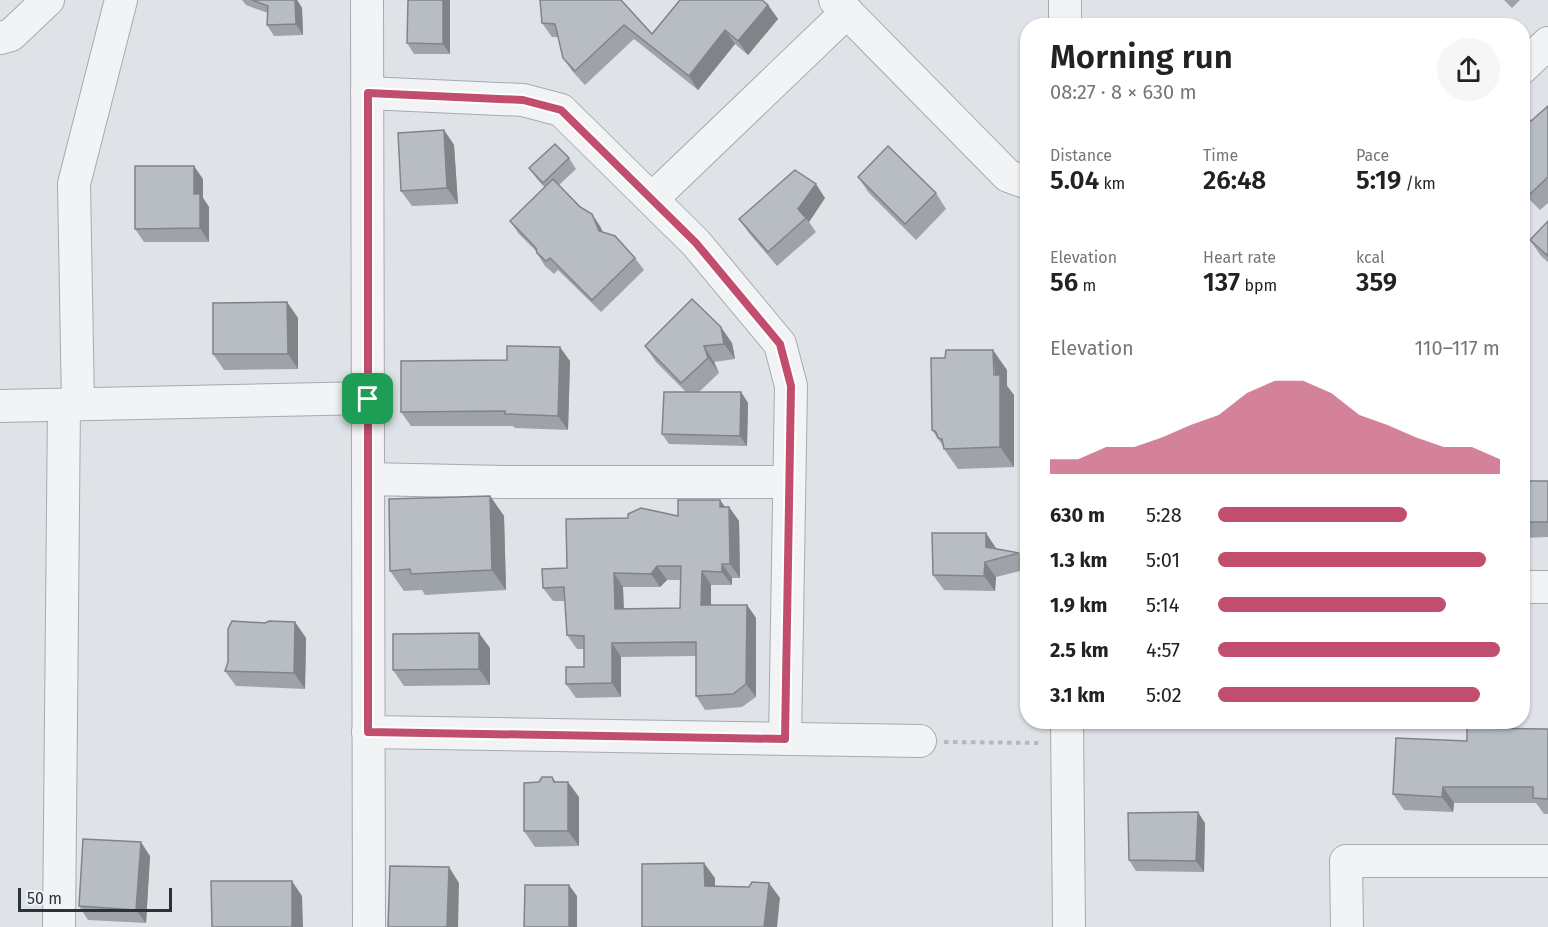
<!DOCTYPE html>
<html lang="en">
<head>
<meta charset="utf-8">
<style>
  :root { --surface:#fff; --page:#f6f6f6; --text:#222; --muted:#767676; --accent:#c14e6e }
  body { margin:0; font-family:"Fira Sans",sans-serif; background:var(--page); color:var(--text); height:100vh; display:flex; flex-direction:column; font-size:22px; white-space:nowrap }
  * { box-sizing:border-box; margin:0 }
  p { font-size:20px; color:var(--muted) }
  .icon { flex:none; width:33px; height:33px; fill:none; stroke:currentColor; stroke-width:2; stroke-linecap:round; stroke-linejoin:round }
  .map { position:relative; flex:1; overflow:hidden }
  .side { position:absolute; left:1020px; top:18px; width:510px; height:711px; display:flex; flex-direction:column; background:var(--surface); border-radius:24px; box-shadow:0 2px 4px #0004 }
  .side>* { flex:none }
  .scale { position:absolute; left:18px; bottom:15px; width:154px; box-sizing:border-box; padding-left:6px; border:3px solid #29333c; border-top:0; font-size:16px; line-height:21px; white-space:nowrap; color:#29333c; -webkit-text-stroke:4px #eef2f5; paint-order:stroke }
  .pin { position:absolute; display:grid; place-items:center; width:51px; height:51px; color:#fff; margin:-26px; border-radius:12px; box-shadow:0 3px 9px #0006 }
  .round { display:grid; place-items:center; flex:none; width:63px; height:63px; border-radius:32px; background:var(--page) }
  .overview { display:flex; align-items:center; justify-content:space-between; height:102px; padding:0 30px }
  h1 { font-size:33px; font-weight:600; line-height:45px }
  .figures { display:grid; grid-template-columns:repeat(3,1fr); gap:9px; height:102px; padding:6px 30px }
  .figures div { display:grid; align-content:center }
  .figures b { font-size:26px; font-weight:600 }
  .figures small { font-size:16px; font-weight:400 }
  .figures p { font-size:16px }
  .chart { height:168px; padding:12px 30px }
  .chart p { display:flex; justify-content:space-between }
  .chart svg { width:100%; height:108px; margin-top:6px; fill:var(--accent); opacity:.7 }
  ul { padding:0 30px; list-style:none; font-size:20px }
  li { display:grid; grid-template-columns:96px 72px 1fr; align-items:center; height:45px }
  li i { height:15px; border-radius:8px; background:var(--accent) }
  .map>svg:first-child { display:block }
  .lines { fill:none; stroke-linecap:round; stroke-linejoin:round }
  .minor-casing { stroke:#a5abb0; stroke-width:34 }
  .path { stroke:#b5b9be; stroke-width:4; stroke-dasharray:4.5 4.5; stroke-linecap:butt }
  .minor { stroke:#f1f3f5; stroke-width:32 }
  .wall { fill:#9da3a8; fill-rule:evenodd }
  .shaded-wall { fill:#808488 }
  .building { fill:#b7bdc3; stroke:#808488; stroke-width:1.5; fill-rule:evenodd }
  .route-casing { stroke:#fff; stroke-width:12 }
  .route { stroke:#c14e6e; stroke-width:8 }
</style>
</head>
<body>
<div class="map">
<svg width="1548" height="927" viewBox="0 0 1548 927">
  <rect width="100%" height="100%" fill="#dfe3e7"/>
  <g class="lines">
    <defs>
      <g id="minor">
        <polyline points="367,0 369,927"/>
        <polyline points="835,0 1008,176 1028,183"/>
        <polyline points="1065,0 1065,26"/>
        <polyline points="0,38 11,35 48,0"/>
        <polyline points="1522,68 1548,43"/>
        <polyline points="367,93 523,100 561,110 696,243 780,344 791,386 785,739"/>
        <polyline points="652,199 847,12"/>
        <polyline points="78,404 74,184 121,0"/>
        <polyline points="0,406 368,398"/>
        <polyline points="368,479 504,482 789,482"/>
        <polyline points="1522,587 1548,587"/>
        <polyline points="1067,722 1069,927"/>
        <polyline points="368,732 920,741"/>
        <polyline points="59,927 64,405"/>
        <polyline points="1347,927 1346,861 1548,861"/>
      </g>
    </defs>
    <use href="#minor" class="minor-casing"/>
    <polyline class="path" points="944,742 1042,743"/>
    <use href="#minor" class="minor"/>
  </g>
  <g class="wall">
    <polygon points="242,0 297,0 302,8 303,35 274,36 267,25 268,13 246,5"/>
    <polygon points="450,0 450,54 414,54 407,43"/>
    <polygon points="540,0 652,34 768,5 778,19 748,55 735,44 698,90 634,39 585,85 573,72 563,58 558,37 552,37 542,23"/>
    <polygon points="1504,0 1520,0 1512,8"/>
    <polygon points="1548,106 1548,203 1540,210 1522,192 1522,113 1531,121"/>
    <polygon points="444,130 454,145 458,204 412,206 401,191"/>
    <polygon points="569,158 576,169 559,185 600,226 603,232 635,258 644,270 601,312 558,270 554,274 545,266 537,253 537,252 519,234 510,221 545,188 537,179 529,168"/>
    <polygon points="858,177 936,193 946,209 916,240 869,193"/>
    <polygon points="203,179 203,198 209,207 209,242 144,242 135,229"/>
    <polygon points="825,198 809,222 816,232 777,266 749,233 739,219"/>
    <polygon points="1548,221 1548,262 1541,256 1530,240"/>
    <polygon points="287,302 298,318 298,369 224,370 213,354"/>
    <polygon points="732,343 735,359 714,362 719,373 699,392 741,392 748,403 747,446 669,444 662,434 686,392 656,362 645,346"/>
    <polygon points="570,361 568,430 515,428 513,426 411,426 401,412"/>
    <polygon points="1007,370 1007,386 1014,395 1014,467 958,469 944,449 943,446 932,430"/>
    <polygon points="1522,481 1548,481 1548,537 1522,538"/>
    <polygon points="490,496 504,516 506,590 425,595 422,590 404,591 390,571"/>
    <path d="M720,500L725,507H729L739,521L740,578H732V585H711V605H747L756,618V697L742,707L705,710L696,696V656L621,657V697L576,698L566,684L584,667V649H577L567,635L565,601H553L543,588L567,568L678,516ZM667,580H681L680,608L624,609L623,587H660Z"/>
    <polygon points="996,549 1019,553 1028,565 1028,569 996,577 995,591 944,590 933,575"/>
    <polygon points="295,622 306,638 305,689 236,686 225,671 265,623"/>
    <polygon points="490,648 490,685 404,686 393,670"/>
    <polygon points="1548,729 1548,814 1544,814 1536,803 1454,803 1453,812 1404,810 1393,794 1467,741"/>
    <polygon points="552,777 556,782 579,797 579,846 535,847 524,831 539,782"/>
    <polygon points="1205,823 1204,872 1136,871 1129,860"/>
    <polygon points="150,856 146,923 88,920 79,906"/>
  </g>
  <g class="shaded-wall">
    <polygon points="295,0 297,0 302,8 303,35 296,24"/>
    <polygon points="443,0 450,0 450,54 443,44"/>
    <polygon points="768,5 778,19 748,55 738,41"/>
    <polygon points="725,30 735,44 698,90 689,76"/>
    <polygon points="444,130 454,145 458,204 447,188"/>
    <polygon points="194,166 203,179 203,198 209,207 209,242 200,228 194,194"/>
    <polygon points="816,184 825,198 809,222 798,209"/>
    <polygon points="592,214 600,226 607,243 599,231"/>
    <polygon points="287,302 298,318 298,369 288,354"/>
    <polygon points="721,327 732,343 735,359 724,344"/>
    <polygon points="704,346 714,362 719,373 708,358"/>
    <polygon points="560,347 570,361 568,430 558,416"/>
    <polygon points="993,350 1007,370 1007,386 1014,395 1014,467 1000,447"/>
    <polygon points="741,392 748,403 747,446 740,436"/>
    <polygon points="490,496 504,516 506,590 492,570"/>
    <polygon points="720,500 729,513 729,507 739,521 740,578 730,564 720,507"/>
    <polygon points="986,533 996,548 986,547"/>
    <polygon points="985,562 996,577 995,591 984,576"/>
    <polygon points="722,564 732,578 732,585 722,572"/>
    <polygon points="657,566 667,580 660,587 651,574"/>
    <polygon points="702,571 711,585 711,619 701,605"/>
    <polygon points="614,573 623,587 624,622 615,609"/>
    <polygon points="747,605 756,618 756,697 746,684"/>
    <polygon points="295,622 306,638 305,689 294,673"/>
    <polygon points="479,633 490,648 490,685 479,669"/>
    <polygon points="612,643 621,657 621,697 612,683"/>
    <polygon points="568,782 579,797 579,846 568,831"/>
    <polygon points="1443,787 1454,803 1453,812 1442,797"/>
    <polygon points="1198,812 1205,823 1204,872 1196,861"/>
    <polygon points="141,842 150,856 146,923 136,910"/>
    <polygon points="704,863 715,878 715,901 705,886"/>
    <polygon points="449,867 459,883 458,927 447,927"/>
    <polygon points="292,881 302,896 303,927 292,927"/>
    <polygon points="769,883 780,898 777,927 764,927"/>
    <polygon points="569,885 577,896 577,927 569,927"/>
  </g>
  <g class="building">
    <polygon points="252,0 295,0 296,24 267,25 268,6"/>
    <polygon points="408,0 443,0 443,44 407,43"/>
    <polygon points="540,0 621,0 652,34 680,0 762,0 768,5 738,41 725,30 689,76 624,25 575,71 563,58 555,24 542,23"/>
    <polygon points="1548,106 1548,177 1530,194 1522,187 1522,113 1531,121"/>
    <polygon points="444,130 447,188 401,191 398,133"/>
    <polygon points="555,144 569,158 543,183 529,168"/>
    <polygon points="888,146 936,193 905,224 858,177"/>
    <polygon points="135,166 194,166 194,194 200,194 200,228 135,229"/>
    <polygon points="795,170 816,184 798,209 806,218 768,252 739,219"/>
    <polygon points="553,179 580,207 592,214 599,231 615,236 635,258 592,300 550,258 546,261 537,253 536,248 510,221"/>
    <polygon points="1548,221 1548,256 1530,240"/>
    <polygon points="692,299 721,327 724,344 704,346 708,358 681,383 645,346"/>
    <polygon points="287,302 288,354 213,354 213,303"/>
    <polygon points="507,346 560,347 558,416 505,414 505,411 401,412 401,361 507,360"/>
    <polygon points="946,350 993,350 994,375 1000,375 1000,447 944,449 942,439 938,438 936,432 932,430 931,358 945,358"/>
    <polygon points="664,392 741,392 740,436 662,434"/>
    <rect x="1522" y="481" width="26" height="41"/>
    <polygon points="490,496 492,570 411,574 410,569 390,571 389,499"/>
    <path d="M678,500H720V507H729L730,564H722V572L702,571L701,605H747L746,684L733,694L696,696V642L612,643V683L566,684V667H584V636L567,635L564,587L543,588L542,569L567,568L566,519L628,518V514L641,508L678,516ZM657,566H681L680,608L615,609L614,573L651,574Z"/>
    <polygon points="932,533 986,533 986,547 1019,553 985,562 984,576 933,575"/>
    <polygon points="232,621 265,623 269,621 295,622 294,673 225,671 228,662 228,629"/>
    <polygon points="479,633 479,669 393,670 393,634"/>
    <polygon points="1467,728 1548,729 1548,799 1533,798 1533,787 1443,787 1442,797 1393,794 1396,738 1467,741"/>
    <polygon points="542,777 552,777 554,782 568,782 568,831 524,831 524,783 539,782"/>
    <polygon points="1198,812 1196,861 1129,860 1128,813"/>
    <polygon points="83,839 141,842 136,910 79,906"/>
    <polygon points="704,863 705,886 749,887 752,882 769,883 764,927 642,927 642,864"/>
    <polygon points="390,866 449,867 447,927 388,927"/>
    <polygon points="211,881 292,881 292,927 212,927"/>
    <polygon points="525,885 569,885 569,927 524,927"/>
  </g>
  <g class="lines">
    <defs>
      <polygon id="route" points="368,93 523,100 561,110 696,243 780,344 791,386 785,739 368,732"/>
    </defs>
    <use href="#route" class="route-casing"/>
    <use href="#route" class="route"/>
  </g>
</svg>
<div class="scale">50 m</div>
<div class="pin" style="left:368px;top:399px;background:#1e9e55"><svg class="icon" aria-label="arrive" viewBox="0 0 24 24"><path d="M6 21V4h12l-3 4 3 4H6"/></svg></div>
<section class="side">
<div class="overview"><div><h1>Morning run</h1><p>08:27 · 8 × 630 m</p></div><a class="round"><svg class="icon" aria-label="share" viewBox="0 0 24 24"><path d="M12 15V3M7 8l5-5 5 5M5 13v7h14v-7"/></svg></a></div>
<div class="figures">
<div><p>Distance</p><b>5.04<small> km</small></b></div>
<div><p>Time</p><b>26:48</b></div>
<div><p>Pace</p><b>5:19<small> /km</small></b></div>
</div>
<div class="figures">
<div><p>Elevation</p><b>56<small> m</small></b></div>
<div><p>Heart rate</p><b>137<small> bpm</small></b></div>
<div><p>kcal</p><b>359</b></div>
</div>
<div class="chart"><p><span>Elevation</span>110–117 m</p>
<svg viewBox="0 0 160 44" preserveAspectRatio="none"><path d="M0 44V38L10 38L20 33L30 33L40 29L50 24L60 20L70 11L80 6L90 6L100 11L110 20L120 24L130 29L140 33L150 33L160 38V44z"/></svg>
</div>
<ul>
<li><b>630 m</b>5:28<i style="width:67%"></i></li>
<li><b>1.3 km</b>5:01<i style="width:95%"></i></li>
<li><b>1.9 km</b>5:14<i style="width:81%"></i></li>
<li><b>2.5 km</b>4:57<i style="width:100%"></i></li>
<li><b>3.1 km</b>5:02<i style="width:93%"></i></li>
</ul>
</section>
</div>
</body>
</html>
